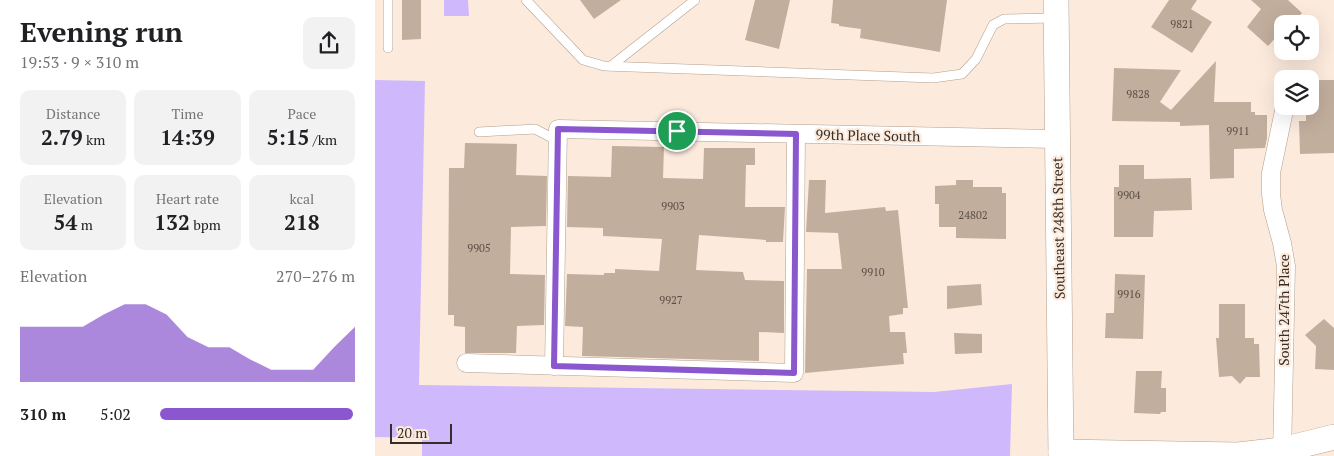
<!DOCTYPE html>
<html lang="en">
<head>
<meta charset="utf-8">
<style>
  :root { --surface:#fff; --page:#f2f2f2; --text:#202124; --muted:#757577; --accent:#8a57cf }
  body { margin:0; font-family:"PT Serif",serif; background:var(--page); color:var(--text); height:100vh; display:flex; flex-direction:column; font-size:19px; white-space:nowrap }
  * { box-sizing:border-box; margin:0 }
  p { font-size:16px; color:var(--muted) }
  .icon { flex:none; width:28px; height:28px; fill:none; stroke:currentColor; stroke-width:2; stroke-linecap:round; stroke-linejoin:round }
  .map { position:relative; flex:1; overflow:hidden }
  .panel { display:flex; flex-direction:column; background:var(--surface); width:375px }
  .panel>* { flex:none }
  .fabs { position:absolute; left:899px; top:15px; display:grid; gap:10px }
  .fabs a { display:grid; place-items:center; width:45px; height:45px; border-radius:10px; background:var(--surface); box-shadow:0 5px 20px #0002; font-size:25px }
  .scale { position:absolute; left:15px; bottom:12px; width:62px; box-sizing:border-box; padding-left:5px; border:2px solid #362e28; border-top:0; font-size:14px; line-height:18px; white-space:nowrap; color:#362e28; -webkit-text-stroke:4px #fcebdd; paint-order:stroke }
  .pin { position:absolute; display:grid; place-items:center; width:42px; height:42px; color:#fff; margin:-21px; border:2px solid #fff; border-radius:50%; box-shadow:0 1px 5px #0007 }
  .round { display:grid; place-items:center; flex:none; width:52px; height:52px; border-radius:10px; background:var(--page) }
  .summary { display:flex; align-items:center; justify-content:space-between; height:85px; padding:0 20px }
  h1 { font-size:28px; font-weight:700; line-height:38px }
  .metrics { display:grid; grid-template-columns:repeat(3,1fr); gap:8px; height:85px; padding:5px 20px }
  .metrics div { display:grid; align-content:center; border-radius:10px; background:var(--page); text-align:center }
  .metrics b { font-size:21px; font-weight:700 }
  .metrics small { font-size:14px; font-weight:400 }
  .metrics p { font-size:14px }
  .chart { height:140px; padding:10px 20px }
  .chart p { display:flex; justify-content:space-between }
  .chart svg { width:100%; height:90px; margin-top:5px; fill:var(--accent); opacity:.7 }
  ul { padding:0 20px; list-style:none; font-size:16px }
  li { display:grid; grid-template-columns:80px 60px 1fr; align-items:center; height:38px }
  li i { height:12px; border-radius:6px; background:var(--accent) }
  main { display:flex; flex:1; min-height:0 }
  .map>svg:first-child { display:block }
  .green { fill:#d0b8fc }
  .building { fill:#c2ae9d }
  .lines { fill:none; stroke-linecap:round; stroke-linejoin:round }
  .lane-casing { stroke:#b39f8e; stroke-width:10 }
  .street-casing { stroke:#b39f8e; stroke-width:19 }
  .secondary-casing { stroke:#b39f8e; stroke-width:26 }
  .lane { stroke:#fff; stroke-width:9 }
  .street { stroke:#fff; stroke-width:18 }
  .secondary { stroke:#fff; stroke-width:25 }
  .route-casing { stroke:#fff; stroke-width:10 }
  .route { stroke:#8a57cf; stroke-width:6 }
  .labels { text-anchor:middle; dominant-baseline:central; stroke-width:4.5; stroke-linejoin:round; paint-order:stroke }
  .number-label { font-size:11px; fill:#594e45 }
  .street-label { font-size:14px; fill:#362e28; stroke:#fcebdd }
</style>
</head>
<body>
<main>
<section class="panel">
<div class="summary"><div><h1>Evening run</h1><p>19:53 · 9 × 310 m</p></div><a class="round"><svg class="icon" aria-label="share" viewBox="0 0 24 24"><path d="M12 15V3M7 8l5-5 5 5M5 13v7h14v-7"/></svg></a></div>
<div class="metrics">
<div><p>Distance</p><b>2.79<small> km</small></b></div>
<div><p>Time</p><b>14:39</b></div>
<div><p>Pace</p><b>5:15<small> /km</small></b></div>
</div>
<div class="metrics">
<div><p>Elevation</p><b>54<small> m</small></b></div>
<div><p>Heart rate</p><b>132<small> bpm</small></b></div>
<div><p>kcal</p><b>218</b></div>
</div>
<div class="chart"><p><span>Elevation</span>270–276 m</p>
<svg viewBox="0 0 160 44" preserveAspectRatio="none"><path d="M0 44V17L10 17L20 17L30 17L40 11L50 6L60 6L70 11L80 22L90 27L100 27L110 33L120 38L130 38L140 38L150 27L160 17V44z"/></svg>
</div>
<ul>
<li><b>310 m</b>5:02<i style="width:99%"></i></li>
</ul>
</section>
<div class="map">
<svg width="959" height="456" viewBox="0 0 959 456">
  <rect width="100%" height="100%" fill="#fcebdd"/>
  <g class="green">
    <polygon points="69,0 93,0 94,16 69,16"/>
    <polygon points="0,80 50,81 44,385 559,392 637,384 635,456 47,456 47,438 0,437"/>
  </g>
  <g class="building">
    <polygon points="27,0 46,0 46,39 27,40"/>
    <polygon points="205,0 246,0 219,19"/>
    <polygon points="380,0 415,0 404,49 370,40"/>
    <polygon points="458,0 572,0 565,52 485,38 486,29 464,26 464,24 456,23"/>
    <polygon points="794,0 822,0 816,9 837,22 817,53 776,27"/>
    <polygon points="876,0 913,0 927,13 916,24 908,24 908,33 906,35 904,34 893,46 872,27 886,9"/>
    <polygon points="841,61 839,102 876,102 876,112 880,112 880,115 892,115 892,138 890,148 859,149 859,178 835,179 834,125 805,126 805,122 737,121 739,68 806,70 785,102 796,110"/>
    <polygon points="938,80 959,80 959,153 925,154 924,121 931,121 931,115 939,114"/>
    <polygon points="90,143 142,144 141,175 172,176 171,226 136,227 135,274 170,275 169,325 142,326 141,353 90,353 90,327 79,326 79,315 73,315 74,168 89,168"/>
    <polygon points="237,146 289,147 288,178 328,179 329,148 380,148 380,165 371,165 370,207 410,207 408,242 391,242 391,240 324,235 321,270 368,272 370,280 409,281 409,333 384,332 384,361 207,356 208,327 190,326 192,274 229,275 229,273 240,273 240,269 284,271 287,239 228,236 228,228 192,227 193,176 236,177"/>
    <polygon points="744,165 769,165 769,179 816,178 817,210 779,211 778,237 739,237 739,187 744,187"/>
    <polygon points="434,180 451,180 450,213 510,207 511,211 523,210 533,308 528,308 528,314 514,316 515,332 530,332 532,353 528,353 529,364 430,373 432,269 467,269 463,233 431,232"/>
    <polygon points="581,180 598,180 598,187 627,187 627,193 631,193 631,239 581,238 581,227 564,227 564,204 560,204 560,186 581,185"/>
    <polygon points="740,274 770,275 768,339 730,338 731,313 739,313"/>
    <polygon points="606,284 607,305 572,309 572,286"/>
    <polygon points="844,304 870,304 870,338 879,338 879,344 884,344 885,377 871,377 865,384 857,376 844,377 841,338 844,338"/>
    <polygon points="949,319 959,328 959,370 940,369 941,346 930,335"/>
    <polygon points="579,333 607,334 607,353 580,354"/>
    <polygon points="761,371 787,371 786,388 791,388 791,412 786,412 785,414 759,413"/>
  </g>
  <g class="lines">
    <defs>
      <g id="lane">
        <polyline points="13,0 13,48"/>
        <polyline points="151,0 208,60 229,66 558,78 587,74 601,59 618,25 629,19 679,18"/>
        <polyline points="236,66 320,0"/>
        <polyline points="104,132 160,129 183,141"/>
      </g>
      <g id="street">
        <polyline points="91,363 419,373 421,134"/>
        <polyline points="179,366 183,129 682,139"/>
        <polyline points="907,456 911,266 907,243 898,210 896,194 896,173 910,106"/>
      </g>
      <g id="secondary">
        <polyline points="681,0 686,456"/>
        <polyline points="686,452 863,455 907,450 959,437"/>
      </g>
    </defs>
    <use href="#lane" class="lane-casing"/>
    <use href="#street" class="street-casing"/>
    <use href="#secondary" class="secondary-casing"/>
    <use href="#lane" class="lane"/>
    <use href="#street" class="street"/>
    <use href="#secondary" class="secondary"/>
  </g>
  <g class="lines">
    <defs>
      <polygon id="route" points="183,129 421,134 419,373 179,366"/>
    </defs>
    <use href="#route" class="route-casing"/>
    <use href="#route" class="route"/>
  </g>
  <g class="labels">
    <g class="number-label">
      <text x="807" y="24">9821</text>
      <text x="763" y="94">9828</text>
      <text x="863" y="131">9911</text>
      <text x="754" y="195">9904</text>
      <text x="298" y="206">9903</text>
      <text x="598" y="215">24802</text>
      <text x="104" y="248">9905</text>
      <text x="498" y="272">9910</text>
      <text x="754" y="294">9916</text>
      <text x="296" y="300">9927</text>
    </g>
    <g class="street-label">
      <text transform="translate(493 135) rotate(1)">99th Place South</text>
      <text transform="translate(683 228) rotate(-91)">Southeast 248th Street</text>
      <text transform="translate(908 310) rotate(-90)">South 247th Place</text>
    </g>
  </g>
</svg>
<div class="fabs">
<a><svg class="icon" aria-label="locate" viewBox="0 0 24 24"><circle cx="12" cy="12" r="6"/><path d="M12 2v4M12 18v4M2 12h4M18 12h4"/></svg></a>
<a><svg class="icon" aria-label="layers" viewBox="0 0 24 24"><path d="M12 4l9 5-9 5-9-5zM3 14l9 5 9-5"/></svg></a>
</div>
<div class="scale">20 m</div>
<div class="pin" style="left:302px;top:131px;background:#1e9e55"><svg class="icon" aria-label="arrive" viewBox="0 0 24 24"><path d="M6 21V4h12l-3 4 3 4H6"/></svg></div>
</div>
</main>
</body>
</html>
